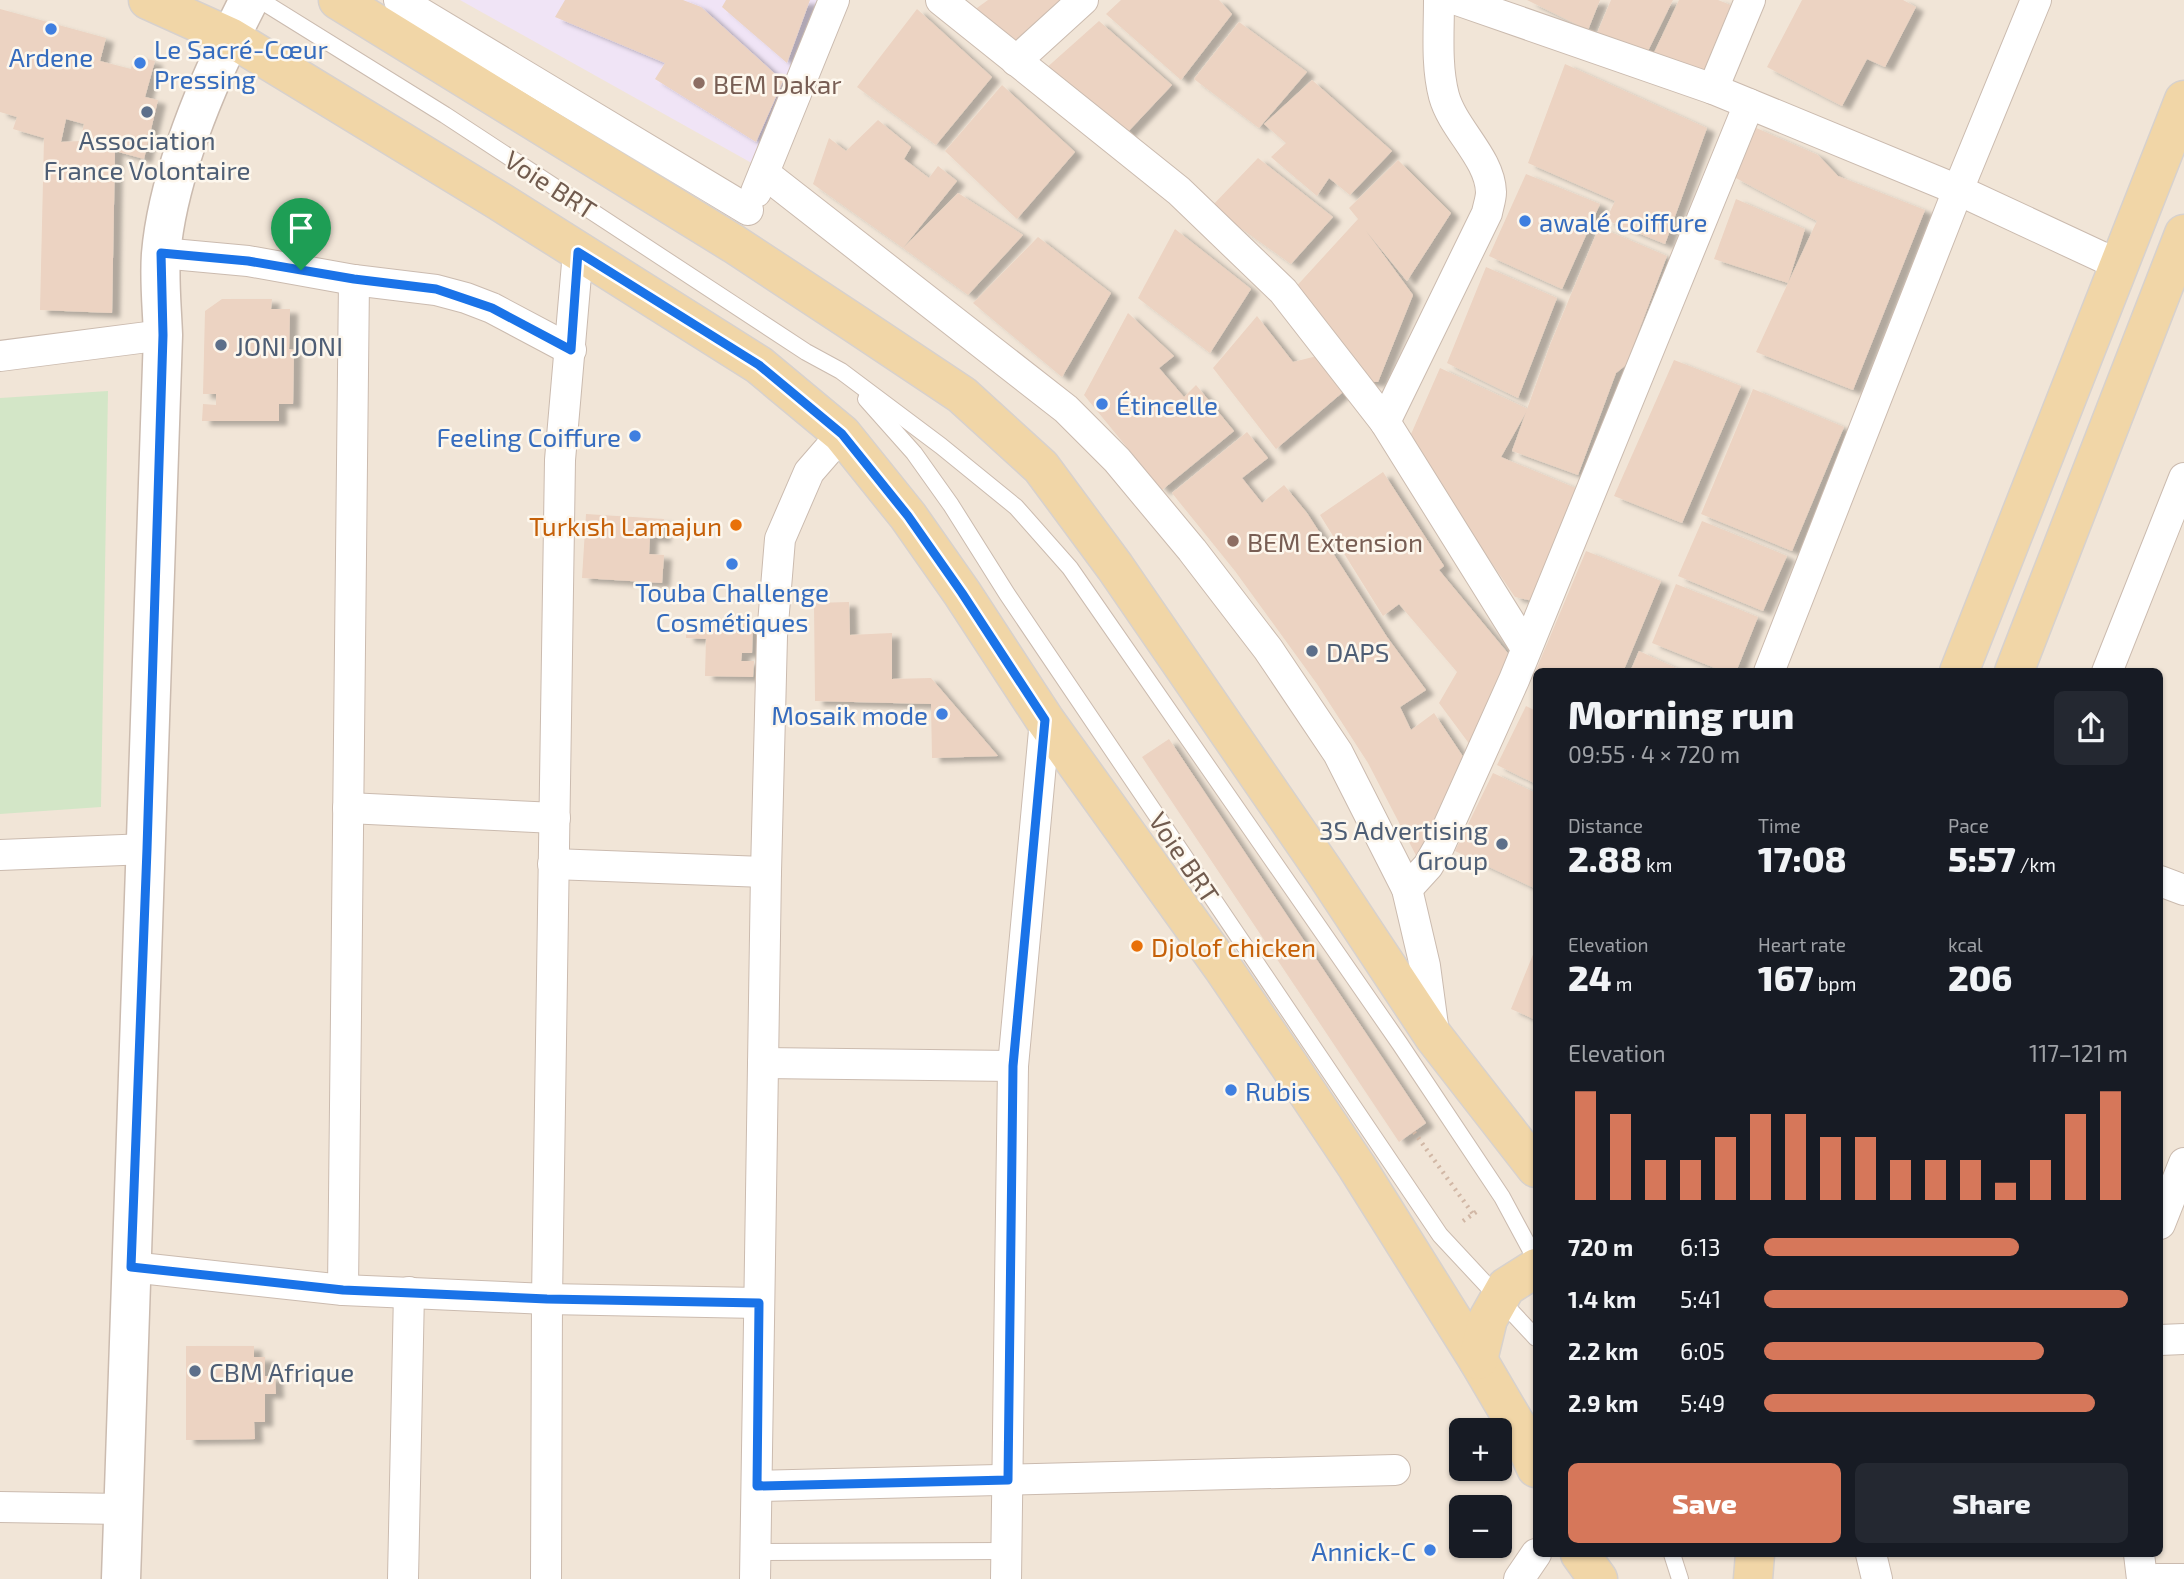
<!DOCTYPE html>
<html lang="en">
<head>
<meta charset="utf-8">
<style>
  :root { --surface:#171b24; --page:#242831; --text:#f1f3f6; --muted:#9ea1a6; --accent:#d6775a }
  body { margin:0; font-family:"Exo 2",sans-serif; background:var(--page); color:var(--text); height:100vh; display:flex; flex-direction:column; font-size:26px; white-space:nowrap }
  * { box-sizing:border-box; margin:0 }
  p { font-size:23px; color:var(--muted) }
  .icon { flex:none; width:38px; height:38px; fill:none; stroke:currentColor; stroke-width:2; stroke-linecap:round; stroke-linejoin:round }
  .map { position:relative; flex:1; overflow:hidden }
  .drawer { position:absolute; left:1533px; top:668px; width:630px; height:889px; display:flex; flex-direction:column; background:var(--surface); border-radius:10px; box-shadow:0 2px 5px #0004 }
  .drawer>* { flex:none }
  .buttons { position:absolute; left:1449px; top:1418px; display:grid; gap:14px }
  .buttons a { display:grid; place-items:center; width:63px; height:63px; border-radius:10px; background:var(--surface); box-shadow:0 2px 5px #0004; font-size:35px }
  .pin { position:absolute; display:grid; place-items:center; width:60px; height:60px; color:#fff; margin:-72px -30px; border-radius:50% 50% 50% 0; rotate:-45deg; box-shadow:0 0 7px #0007 }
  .pin .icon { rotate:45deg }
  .round { display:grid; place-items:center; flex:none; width:74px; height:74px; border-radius:10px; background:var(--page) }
  .head { display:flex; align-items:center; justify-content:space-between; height:119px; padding:0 35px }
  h1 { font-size:38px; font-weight:800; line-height:52px }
  .metrics { display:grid; grid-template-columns:repeat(3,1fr); gap:10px; height:119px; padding:7px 35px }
  .metrics div { display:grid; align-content:center }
  .metrics b { font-size:35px; font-weight:800 }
  .metrics small { font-size:19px; font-weight:400 }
  .metrics p { font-size:19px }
  .chart { height:196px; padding:14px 35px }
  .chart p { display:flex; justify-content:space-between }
  .chart svg { width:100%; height:126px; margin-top:7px; stroke:var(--accent); stroke-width:6 }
  .action { display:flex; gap:14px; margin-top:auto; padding:14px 35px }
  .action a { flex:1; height:80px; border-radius:10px; background:var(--accent); color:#fff; font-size:28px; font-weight:800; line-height:80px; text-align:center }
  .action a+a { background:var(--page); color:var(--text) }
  ul { padding:0 35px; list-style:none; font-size:23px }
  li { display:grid; grid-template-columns:112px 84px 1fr; align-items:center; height:52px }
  li i { height:18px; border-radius:9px; background:var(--accent) }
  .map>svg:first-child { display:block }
  .residential { fill:#f1e5d7; fill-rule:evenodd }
  .education { fill:#f0e4f6 }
  .green { fill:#d3e6c7 }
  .building { fill:#ecd3c2; fill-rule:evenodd; filter:url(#shadow) }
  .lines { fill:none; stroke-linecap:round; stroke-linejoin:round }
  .service-casing { stroke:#cbbbaf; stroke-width:18 }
  .minor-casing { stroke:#cbbbaf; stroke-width:32 }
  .tertiary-casing { stroke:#cbbbaf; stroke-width:41 }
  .primary-casing { stroke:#d7d1cd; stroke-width:41 }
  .path { stroke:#d1b7a5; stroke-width:4.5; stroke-dasharray:2 5; stroke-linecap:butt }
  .service { stroke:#fff; stroke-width:16 }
  .minor { stroke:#fff; stroke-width:30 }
  .tertiary { stroke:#fff; stroke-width:38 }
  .primary { stroke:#f1d6a7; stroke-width:38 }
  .route-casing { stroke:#fff; stroke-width:14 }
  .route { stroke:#1a73e8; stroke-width:9 }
  .shop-dot { fill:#3f7fe0; stroke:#fdf7ed; stroke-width:2.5 }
  .education-dot { fill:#8d6e63; stroke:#fdf7ed; stroke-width:2.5 }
  .service-dot { fill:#5c6f8a; stroke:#fdf7ed; stroke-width:2.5 }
  .food-dot { fill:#e8710a; stroke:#fdf7ed; stroke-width:2.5 }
  .labels { text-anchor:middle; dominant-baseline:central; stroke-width:5; stroke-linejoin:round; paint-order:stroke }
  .shop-label { font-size:26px; fill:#366cbe; stroke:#fdf7ed; text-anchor:start }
  .education-label { font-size:26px; fill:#785e54; stroke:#fdf7ed; text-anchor:start }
  .service-label { font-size:26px; fill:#4e5e75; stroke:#fdf7ed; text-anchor:start }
  .street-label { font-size:26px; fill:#715b4e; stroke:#fdf7ed }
  .food-label { font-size:26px; fill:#c56008; stroke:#fdf7ed; text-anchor:end }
</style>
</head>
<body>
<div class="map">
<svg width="2184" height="1579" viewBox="0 0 2184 1579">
  <defs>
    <filter id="shadow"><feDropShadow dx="8" dy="4.5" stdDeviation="2" flood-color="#0004"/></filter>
  </defs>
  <rect width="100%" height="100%" fill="#faf3e7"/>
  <path class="residential" d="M0,0H2184V1579H0ZM1536,672H2160V1554H1536ZM1461,1430H1500V1468H1461ZM1461,1507H1500V1545H1461Z"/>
  <polygon class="education" points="460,0 825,0 757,166"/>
  <polygon class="green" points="108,391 101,807 0,814 0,398"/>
  <g class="building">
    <polygon points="565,0 683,0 701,7 783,81 756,142 655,79 665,63 555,17"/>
    <polygon points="726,0 810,0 787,63 722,7"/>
    <polygon points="988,0 1064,0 1012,48 970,13"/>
    <polygon points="1121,0 1219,0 1232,14 1181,80 1106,14"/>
    <polygon points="1527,0 1600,0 1588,30"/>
    <polygon points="1611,0 1673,0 1645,57 1595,38"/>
    <polygon points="1679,0 1718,0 1733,6 1704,74 1652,57"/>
    <polygon points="1802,0 1903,0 1916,7 1885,67 1867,59 1842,106 1767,67"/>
    <path d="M0,9L106,38L100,61L131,69L134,56L155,61L145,97L158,100L144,159L115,151L112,313L40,310L44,138L13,129L17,117L0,112ZM66,119L84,124L80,141L61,142Z"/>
    <polygon points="917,9 992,77 936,145 857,87"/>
    <polygon points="1099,21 1172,85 1125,135 1044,70"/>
    <polygon points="1239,22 1307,72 1259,128 1194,79"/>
    <polygon points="1565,64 1707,128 1665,244 1606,220 1615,201 1528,163"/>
    <polygon points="1312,80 1392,151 1350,195 1329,178 1317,196 1271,157 1286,143 1264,124"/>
    <polygon points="1002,85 1075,152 1017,219 945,151"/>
    <polygon points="878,120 911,147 904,159 929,178 938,166 957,181 903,248 813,184 829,138 846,151"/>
    <polygon points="1754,127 1818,155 1838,176 1925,210 1853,390 1756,352 1788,283 1714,259 1736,199 1805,229 1788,283 1817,221 1734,177"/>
    <polygon points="1258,158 1333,217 1291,264 1211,207"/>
    <polygon points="1398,160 1451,213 1407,281 1366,231 1413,295 1378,382 1356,381 1293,290 1358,219 1349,208"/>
    <polygon points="1526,174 1600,204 1562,289 1489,256"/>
    <polygon points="958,193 1023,235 968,295 903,248"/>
    <polygon points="1599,227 1667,256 1626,365 1616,373 1578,475 1512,451 1550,345"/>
    <polygon points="1175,229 1251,289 1210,353 1138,298"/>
    <polygon points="1038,237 1111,293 1062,377 973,303"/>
    <polygon points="1486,267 1557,298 1518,398 1447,363"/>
    <polygon points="222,299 272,299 271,309 290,309 289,349 294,350 293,404 279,404 279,421 202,421 203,404 216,405 216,394 203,394 205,311"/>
    <polygon points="1128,313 1174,356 1159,368 1184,397 1196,385 1234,431 1162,490 1084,395"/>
    <polygon points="1257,316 1293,362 1317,356 1343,392 1276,449 1213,368"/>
    <polygon points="1674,360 1741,386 1682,523 1614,496"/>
    <polygon points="1440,368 1528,409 1501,457 1578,489 1542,603 1515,597 1408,441"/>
    <polygon points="1753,389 1844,427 1792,551 1701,514"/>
    <polygon points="1247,432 1268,458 1242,478 1262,503 1284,485 1307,513 1387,637 1426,690 1400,707 1411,730 1434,713 1472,770 1421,865 1368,763 1317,684 1235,571 1172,493"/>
    <polygon points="1383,472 1444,566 1439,570 1516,663 1479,757 1439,703 1457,672 1399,604 1383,616 1320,515"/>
    <polygon points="586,514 664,519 663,538 650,537 649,554 664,555 662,583 582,578"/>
    <polygon points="1702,521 1787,556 1763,611 1678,576"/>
    <polygon points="1586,551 1661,581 1623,672 1540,672 1536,670"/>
    <polygon points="1676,584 1758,617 1736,672 1725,672 1652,643"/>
    <polygon points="849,602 850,635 892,633 892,679 931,678 998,756 932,758 931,704 815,701 814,603"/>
    <polygon points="686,619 753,620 752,653 742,653 741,661 754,661 753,677 705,676 706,639 686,638"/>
    <polygon points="1639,651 1685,672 1630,672"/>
    <polygon points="1526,706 1536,711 1536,784 1497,765"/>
    <polygon points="1169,739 1426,1123 1399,1142 1142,757"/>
    <polygon points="1493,773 1536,793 1536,882 1534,888 1455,851"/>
    <polygon points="1536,947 1536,1020 1511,1009"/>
    <polygon points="186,1346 254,1346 254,1357 265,1357 265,1376 275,1376 276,1394 265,1394 265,1422 254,1422 255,1439 186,1440"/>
  </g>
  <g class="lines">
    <defs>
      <g id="service">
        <polyline points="260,0 445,115 806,352 841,371 941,446 1016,507 1070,568 1400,1044 1502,1197 1536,1260"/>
        <polyline points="866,399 914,453 951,505 1007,594 1440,1235 1536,1338"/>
        <polyline points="756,1552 1006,1551"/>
        <polyline points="1672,1554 1680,1579"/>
      </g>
      <g id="minor">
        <polyline points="399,0 748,210"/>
        <polyline points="941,0 1179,191 1283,291 1385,422 1526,648"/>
        <polyline points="1457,0 1713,89 1958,190 2119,265"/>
        <polyline points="1016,61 1083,0"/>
        <polyline points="1713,89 1750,0"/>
        <polyline points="764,173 1066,409 1117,460 1192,550 1268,649 1338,753 1407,889 1425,966 1434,1033"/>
        <polyline points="756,192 834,0"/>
        <polyline points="161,253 248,261 354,280 436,290 466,298 492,308 571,350"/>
        <polyline points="0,356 163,335"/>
        <path d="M1385,422L1487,213C1488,207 1491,199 1491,192C1490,158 1453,129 1444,96C1436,66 1439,31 1439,0"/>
        <polyline points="1769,672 1958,190 2036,0"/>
        <polyline points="2107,672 2184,478"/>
        <polyline points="348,808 555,818"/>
        <polyline points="0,855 147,849"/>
        <polyline points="553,864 766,872"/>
        <polyline points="2160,881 2184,890"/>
        <polyline points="1407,889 1428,866 1439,847 1514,680 1749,104"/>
        <polyline points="763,1063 1013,1066"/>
        <polyline points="2160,1224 2184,1163"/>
        <polyline points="131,1267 343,1290 547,1299 759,1303"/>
        <polyline points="343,1290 354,280"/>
        <polyline points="2160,1340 2184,1339"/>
        <polyline points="757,1486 1395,1470"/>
        <polyline points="0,1507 122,1509"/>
        <polyline points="1871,1554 1877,1579"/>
        <polyline points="2139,1554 2142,1579"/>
        <polyline points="403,1579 409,1292"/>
        <polyline points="546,1579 547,1299 560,460 578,252"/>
        <polyline points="755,1579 766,872 772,636 780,539 809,472 842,434"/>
        <polyline points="1006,1579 1013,1066 1045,720"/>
        <polyline points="1519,1579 1536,1554"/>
        <polyline points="2157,1579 2184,1579"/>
      </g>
      <path id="tertiary" d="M121,1579L163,335C162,308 159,280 161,254C168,171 211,74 249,0"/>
      <g id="primary">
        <polyline points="148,0 230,37 499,201 759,365 842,434 908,516 962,593 1045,720 1223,968 1289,1065 1357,1167 1478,1360 1518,1428 1536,1468"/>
        <polyline points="338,0 734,244 857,325 962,395 1041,467 1115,567 1326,874 1434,1037 1536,1168"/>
        <polyline points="1959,672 2184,100"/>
        <polyline points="2014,672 2184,234"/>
        <polyline points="1478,1360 1488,1319 1506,1287 1536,1268"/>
        <polyline points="1580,1554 1598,1579"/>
        <polyline points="1753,1579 1755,1554"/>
      </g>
    </defs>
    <use href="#service" class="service-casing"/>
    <use href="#minor" class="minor-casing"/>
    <use href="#tertiary" class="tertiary-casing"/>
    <use href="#primary" class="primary-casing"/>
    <g class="path">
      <polyline points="1414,1132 1473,1214"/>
      <polyline points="1463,1221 1479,1210"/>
    </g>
    <use href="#service" class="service"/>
    <use href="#minor" class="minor"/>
    <use href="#tertiary" class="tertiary"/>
    <use href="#primary" class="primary"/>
  </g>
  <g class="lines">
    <defs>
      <polygon id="route" points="578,252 759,365 842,434 908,516 962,593 1045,720 1013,1066 1008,1480 757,1486 759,1303 547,1299 343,1290 131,1267 147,849 163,335 161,253 248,261 354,279 436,289 492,308 571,350"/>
    </defs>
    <use href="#route" class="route-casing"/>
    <use href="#route" class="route"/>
  </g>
  <g class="shop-dot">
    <circle cx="51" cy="29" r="7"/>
    <circle cx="140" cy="63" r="7"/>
    <circle cx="1525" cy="221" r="7"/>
    <circle cx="1102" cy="404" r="7"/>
    <circle cx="635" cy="436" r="7"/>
    <circle cx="732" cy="564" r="7"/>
    <circle cx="942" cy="714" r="7"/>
    <circle cx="1231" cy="1090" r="7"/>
    <circle cx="1430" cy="1550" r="7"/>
  </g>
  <g class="education-dot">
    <circle cx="699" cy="83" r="7"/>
    <circle cx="1233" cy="541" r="7"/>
  </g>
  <g class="service-dot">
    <circle cx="147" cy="112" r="7"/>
    <circle cx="221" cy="345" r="7"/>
    <circle cx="1312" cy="651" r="7"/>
    <circle cx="1502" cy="844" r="7"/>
    <circle cx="195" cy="1371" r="7"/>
  </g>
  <g class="food-dot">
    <circle cx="736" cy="525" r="7"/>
    <circle cx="1137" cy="946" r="7"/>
  </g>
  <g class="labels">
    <g class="shop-label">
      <text x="154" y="48">Le Sacré-Cœur<tspan x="154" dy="30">Pressing</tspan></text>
      <text x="51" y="56" text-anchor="middle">Ardene</text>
      <text x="1539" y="221">awalé coiffure</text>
      <text x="1116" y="404">Étincelle</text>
      <text x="621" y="436" text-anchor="end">Feeling Coiffure</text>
      <text x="732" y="591" text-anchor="middle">Touba Challenge<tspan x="732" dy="30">Cosmétiques</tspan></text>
      <text x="928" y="714" text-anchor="end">Mosaik mode</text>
      <text x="1245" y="1090">Rubis</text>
      <text x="1416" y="1550" text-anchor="end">Annick-C</text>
    </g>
    <g class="education-label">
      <text x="713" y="83">BEM Dakar</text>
      <text x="1247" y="541">BEM Extension</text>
    </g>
    <g class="service-label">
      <text x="147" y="139" text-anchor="middle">Association<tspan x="147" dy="30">France Volontaire</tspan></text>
      <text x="235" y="345">JONI JONI</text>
      <text x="1326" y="651">DAPS</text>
      <text x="1488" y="829" text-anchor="end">3S Advertising<tspan x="1488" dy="30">Group</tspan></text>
      <text x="209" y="1371">CBM Afrique</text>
    </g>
    <g class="street-label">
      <text transform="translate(551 184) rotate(33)">Voie BRT</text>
      <text transform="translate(1185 857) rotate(56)">Voie BRT</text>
    </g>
    <g class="food-label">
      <text x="722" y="525">Turkısh Lamajun</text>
      <text x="1151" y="946" text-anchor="start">Djolof chicken</text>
    </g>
  </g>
</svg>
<div class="buttons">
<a>+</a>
<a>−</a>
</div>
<div class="pin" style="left:301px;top:270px;background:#1e9e55"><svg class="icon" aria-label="arrive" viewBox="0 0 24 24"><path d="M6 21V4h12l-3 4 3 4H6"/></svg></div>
<section class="drawer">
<div class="head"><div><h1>Morning run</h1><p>09:55 · 4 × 720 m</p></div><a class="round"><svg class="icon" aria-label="share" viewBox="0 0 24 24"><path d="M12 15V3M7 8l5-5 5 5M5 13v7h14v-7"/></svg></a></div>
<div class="metrics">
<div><p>Distance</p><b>2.88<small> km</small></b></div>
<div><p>Time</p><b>17:08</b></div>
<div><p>Pace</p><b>5:57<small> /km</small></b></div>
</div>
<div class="metrics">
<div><p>Elevation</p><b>24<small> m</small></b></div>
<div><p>Heart rate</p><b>167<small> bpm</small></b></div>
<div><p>kcal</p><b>206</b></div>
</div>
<div class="chart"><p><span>Elevation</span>117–121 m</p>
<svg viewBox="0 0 160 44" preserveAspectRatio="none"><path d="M5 44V6M15 44V14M25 44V30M35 44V30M45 44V22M55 44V14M65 44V14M75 44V22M85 44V22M95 44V30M105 44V30M115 44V30M125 44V38M135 44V30M145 44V14M155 44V6"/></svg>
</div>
<ul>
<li><b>720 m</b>6:13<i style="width:70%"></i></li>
<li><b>1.4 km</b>5:41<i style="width:100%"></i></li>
<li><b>2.2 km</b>6:05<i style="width:77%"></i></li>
<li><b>2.9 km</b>5:49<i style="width:91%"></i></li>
</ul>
<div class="action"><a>Save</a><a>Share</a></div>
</section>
</div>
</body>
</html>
